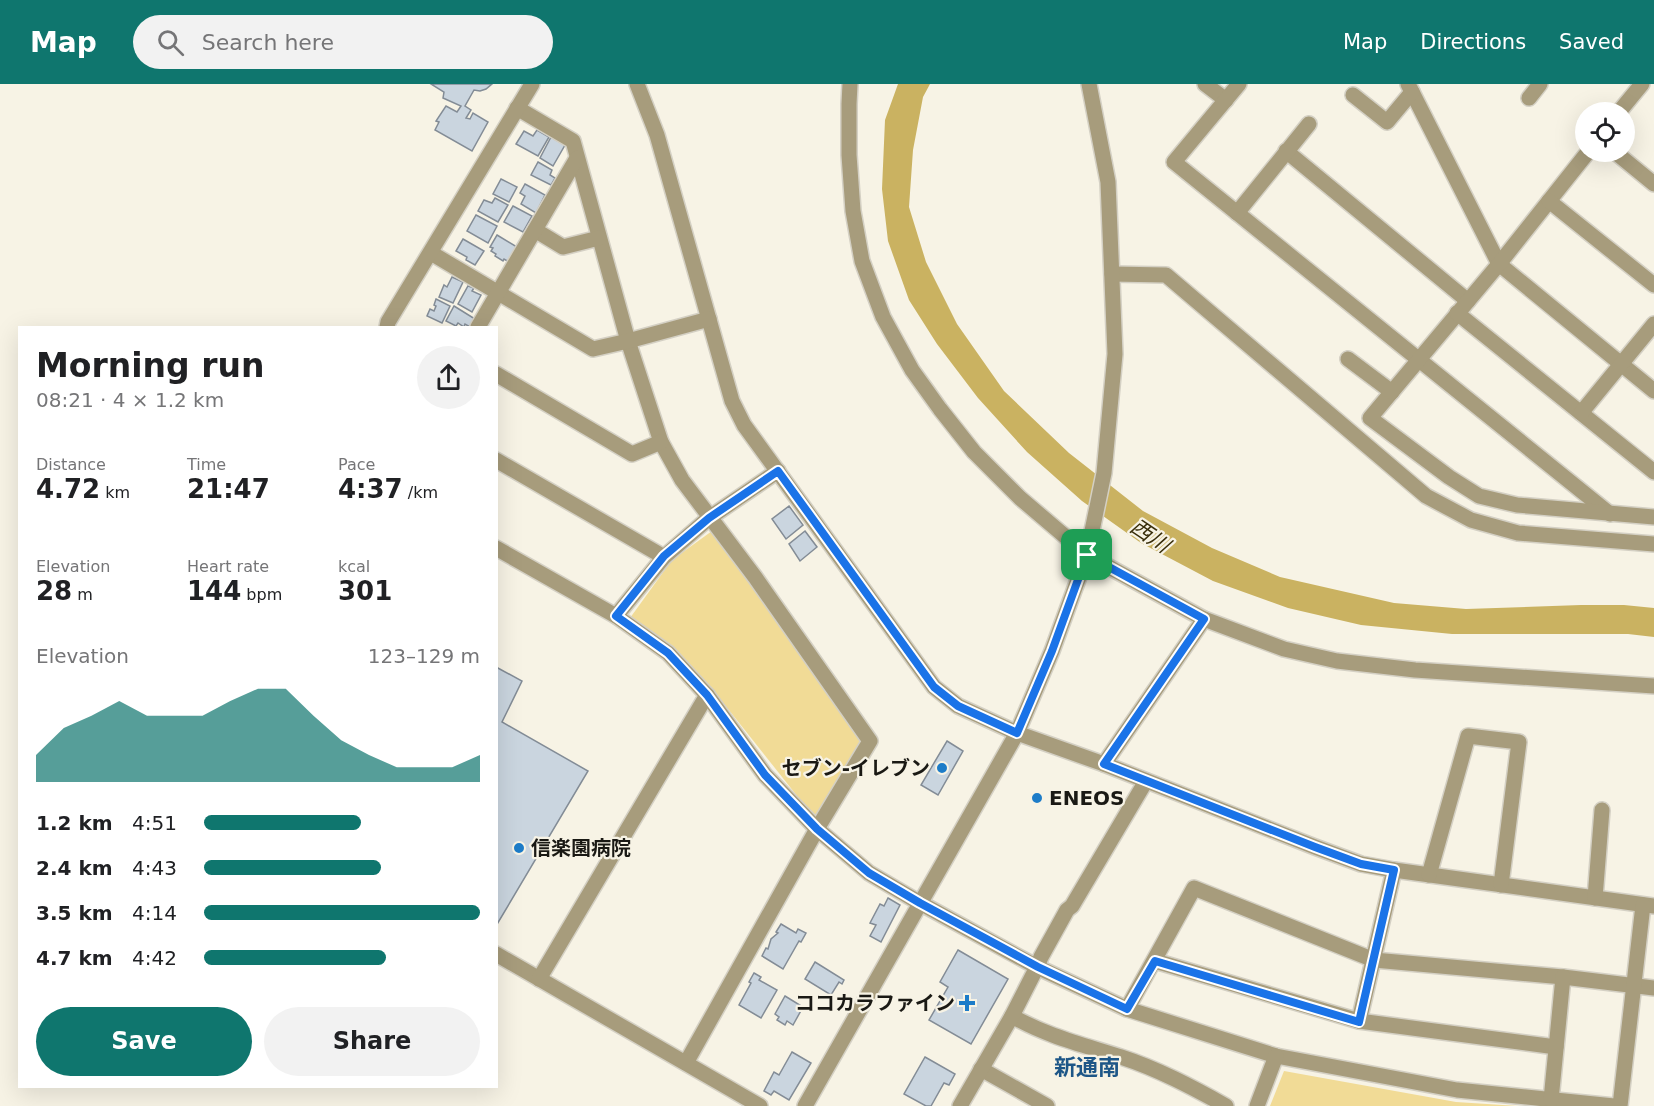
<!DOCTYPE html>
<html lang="en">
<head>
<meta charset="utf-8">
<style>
  :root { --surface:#fff; --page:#f2f2f2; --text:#202124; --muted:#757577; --accent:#0f766e }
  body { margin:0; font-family:"DejaVu Sans","Noto Sans JP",sans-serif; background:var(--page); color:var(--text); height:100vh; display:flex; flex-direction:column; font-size:22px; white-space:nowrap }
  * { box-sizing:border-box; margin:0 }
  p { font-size:20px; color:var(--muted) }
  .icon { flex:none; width:33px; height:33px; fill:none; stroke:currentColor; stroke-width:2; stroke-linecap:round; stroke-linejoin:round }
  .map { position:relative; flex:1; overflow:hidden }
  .drawer { position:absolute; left:18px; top:242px; width:480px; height:762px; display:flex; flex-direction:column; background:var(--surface); border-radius:0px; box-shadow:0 6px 24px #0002 }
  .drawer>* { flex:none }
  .controls { position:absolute; left:1575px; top:18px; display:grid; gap:12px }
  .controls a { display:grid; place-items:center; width:60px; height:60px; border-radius:50%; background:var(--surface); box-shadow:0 6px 24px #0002; font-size:30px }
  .pin { position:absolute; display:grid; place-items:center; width:51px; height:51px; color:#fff; margin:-26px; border-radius:12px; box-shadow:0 3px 9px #0006 }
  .round { display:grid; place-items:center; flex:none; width:63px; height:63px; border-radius:32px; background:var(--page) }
  .overview { display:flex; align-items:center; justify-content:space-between; height:102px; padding:0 18px }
  h1 { font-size:33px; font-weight:700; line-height:45px }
  .metrics { display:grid; grid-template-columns:repeat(3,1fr); gap:9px; height:102px; padding:6px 18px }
  .metrics div { display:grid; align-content:center }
  .metrics b { font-size:26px; font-weight:700 }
  .metrics small { font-size:16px; font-weight:400 }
  .metrics p { font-size:16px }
  .chart { height:168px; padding:12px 18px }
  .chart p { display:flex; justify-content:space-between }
  .chart svg { width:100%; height:108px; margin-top:6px; fill:var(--accent); opacity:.7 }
  .action { display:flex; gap:12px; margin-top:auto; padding:12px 18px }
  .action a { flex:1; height:69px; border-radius:36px; background:var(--accent); color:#fff; font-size:24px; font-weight:700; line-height:69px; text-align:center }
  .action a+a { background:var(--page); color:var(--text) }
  ul { padding:0 18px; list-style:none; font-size:20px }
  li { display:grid; grid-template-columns:96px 72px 1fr; align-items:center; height:45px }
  li i { height:15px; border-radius:8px; background:var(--accent) }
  header { display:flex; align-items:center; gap:36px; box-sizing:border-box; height:84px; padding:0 30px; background:var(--accent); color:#fff }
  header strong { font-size:28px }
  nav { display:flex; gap:33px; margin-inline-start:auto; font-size:21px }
  .search { width:420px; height:54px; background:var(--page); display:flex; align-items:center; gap:15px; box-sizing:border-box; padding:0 21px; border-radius:33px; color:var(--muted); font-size:22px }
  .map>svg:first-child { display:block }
  .green { fill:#f1db96 }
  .water { fill:#cab261 }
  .building { fill:#cad5df; stroke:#838c96; stroke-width:1.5 }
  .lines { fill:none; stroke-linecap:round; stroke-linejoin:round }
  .minor-casing { stroke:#d4d0c4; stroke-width:18 }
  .minor { stroke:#a79c7c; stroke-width:15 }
  .route-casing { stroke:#fff; stroke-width:12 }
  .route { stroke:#1a73e8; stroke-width:8 }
  .poi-dot { fill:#1d7cc8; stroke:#f7f3e5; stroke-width:2 }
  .labels { text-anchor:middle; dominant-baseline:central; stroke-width:4.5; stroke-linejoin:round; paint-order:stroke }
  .poi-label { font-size:20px; font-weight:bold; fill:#1a1914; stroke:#f7f3e5; text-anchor:end }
  .water-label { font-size:21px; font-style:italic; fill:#392e0a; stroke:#f7f3e5 }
  .quarter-label { font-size:22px; font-weight:bold; fill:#1d5687; stroke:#f7f3e5 }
</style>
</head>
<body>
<header>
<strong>Map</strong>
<div class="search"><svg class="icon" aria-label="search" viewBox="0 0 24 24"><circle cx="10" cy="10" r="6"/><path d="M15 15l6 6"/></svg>Search here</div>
<nav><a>Map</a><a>Directions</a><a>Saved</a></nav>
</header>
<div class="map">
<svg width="1654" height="1022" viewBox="0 0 1654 1022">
  <rect width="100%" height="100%" fill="#f7f3e5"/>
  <g class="green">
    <polygon points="712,447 865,657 817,737 713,606 630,534 672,476"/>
    <polygon points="1284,987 1456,1018 1518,1022 1270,1022"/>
  </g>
  <polygon class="water" points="898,0 930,0 923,13 913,66 909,123 926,178 957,240 1004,307 1069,369 1143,427 1212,464 1280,493 1394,519 1466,525 1581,521 1624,521 1654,524 1654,553 1628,550 1452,550 1361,541 1288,524 1213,497 1141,459 1082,417 1027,368 978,314 937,260 909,216 888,157 882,105 885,36"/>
  <g class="building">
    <polygon points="431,0 492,0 486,5 480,7 474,6 465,22 471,26 466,34 470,35 473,29 488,38 472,67 435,46 439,38 436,37 446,22 457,28 461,22 443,14 444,8"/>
    <polygon points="537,46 549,53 538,72 516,60 524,47 533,52"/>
    <polygon points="551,53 565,61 553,82 540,74"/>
    <polygon points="538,78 552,86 550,91 555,94 551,101 531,91"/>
    <polygon points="501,95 517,103 509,118 493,110"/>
    <polygon points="525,100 545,111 536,129 521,120 525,112 520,109"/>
    <polygon points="495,114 508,121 498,138 478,127 484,116 492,119"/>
    <polygon points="513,122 532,132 523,148 504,138"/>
    <polygon points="476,131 497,142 488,159 467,147"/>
    <polygon points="497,151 517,163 509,178 504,175 503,177 495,172 496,170 491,167 493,164 490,163"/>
    <polygon points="463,155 484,167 475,181 466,176 467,173 456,167"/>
    <polygon points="452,193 463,198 453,219 439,213 444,201 447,203"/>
    <polygon points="468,202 474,204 472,207 481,211 472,228 458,220"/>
    <polygon points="436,215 450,222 442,239 427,232 430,225 434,227 436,222 434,221"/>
    <polygon points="454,222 475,235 470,243 465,240 464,243 458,239 456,242 446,237"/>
    <polygon points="789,422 803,441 786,455 772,435"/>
    <polygon points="805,447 817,463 800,477 789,460"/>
    <polygon points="496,583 522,597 502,638 588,687 496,842"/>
    <polygon points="947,657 963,667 938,711 921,701"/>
    <polygon points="888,814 900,821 881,858 870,852 876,841 870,839 880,820 884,822"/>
    <polygon points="781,840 796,849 798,845 806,849 801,858 799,857 783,885 762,872 766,864 768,865 771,855 778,849 776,848"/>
    <polygon points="958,866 1008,895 971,960 929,936 948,903 940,898"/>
    <polygon points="815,878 844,896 842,900 839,898 831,911 805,895"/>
    <polygon points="754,889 761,893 759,896 777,906 761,934 739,921 751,899 749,898"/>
    <polygon points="785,912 803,923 793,941 787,937 785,941 777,936 779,933 775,930"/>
    <polygon points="792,968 811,979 789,1016 774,1007 771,1011 764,1007 774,988 779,991"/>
    <polygon points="925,973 955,990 949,1001 944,999 931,1022 926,1022 904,1010"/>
  </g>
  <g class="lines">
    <defs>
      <g id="minor">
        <polyline points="637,0 657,51 732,317 744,341 934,603 958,622 1017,649 1104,680 1315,763 1361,780 1394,786 1654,822"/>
        <polyline points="850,0 849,20 849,71 853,127 862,177 883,233 912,286 940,325 974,368 1020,414 1087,471 1204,535 1284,565 1337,577 1415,586 1654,602"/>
        <polyline points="1205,0 1226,16"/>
        <polyline points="1239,0 1174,78 1610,430"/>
        <polyline points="1408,0 1499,180 1654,307"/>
        <polyline points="1353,11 1387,38 1412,8"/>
        <polyline points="1529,14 1540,0"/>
        <polyline points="517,24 573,57 628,257 661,358 682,396 755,493 870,657 817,745 686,979"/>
        <polyline points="1619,28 1642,0"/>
        <polyline points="1286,67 1468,217"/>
        <polyline points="1588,68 1499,180 1370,334 1449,393 1479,412 1517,421 1654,433"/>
        <polyline points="1615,68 1654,100"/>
        <polyline points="1549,117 1654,201"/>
        <polyline points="1237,129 1309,40"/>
        <polyline points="535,146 563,163 599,154"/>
        <polyline points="431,169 593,265 628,257 709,235"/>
        <polyline points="1112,190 1166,191 1426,412 1471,436 1518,449 1654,460"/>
        <polyline points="1457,229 1654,388"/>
        <polyline points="387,243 388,238 532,0"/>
        <polyline points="478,243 577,74"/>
        <polyline points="1348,275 1392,308"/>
        <polyline points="496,290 632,370 661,358"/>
        <polyline points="1581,329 1654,240"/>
        <polyline points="496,376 664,473"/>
        <polyline points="496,464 616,532 668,569 707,611 765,691 817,745 869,789 920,819 1037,883 1127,925 1276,972 1457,1006 1614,1022"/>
        <polyline points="616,532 664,473 709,434 778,387"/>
        <polyline points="1104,680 1204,535"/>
        <polyline points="1429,791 1468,652 1519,658 1501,801"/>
        <polyline points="1595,814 1602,726"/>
        <polyline points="496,870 760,1022"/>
        <polyline points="1155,877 1359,937 1556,963"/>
        <polyline points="539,895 707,611"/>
        <polyline points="1127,925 1194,804 1374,876 1563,893 1654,904"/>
        <path d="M1012,932C1046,952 1084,961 1121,973C1158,985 1192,1003 1226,1022"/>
        <polyline points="1359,937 1394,786"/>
        <polyline points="981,985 1047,1022"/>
        <polyline points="1551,1016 1563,893"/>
        <polyline points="805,1022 1017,649 1052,567 1087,471 1104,389 1115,270 1108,98 1089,0"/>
        <polyline points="960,1022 1012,932 1037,883 1041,873 1067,826 1072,822 1146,697"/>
        <polyline points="1257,1022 1276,972"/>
        <polyline points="1620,1022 1643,821"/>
      </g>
    </defs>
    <use href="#minor" class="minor-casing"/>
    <use href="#minor" class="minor"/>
  </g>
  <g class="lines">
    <defs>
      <polygon id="route" points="778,387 934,603 958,622 1017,649 1052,567 1087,471 1204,535 1104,680 1315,763 1361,780 1394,786 1359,938 1155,877 1127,925 1038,883 920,819 869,789 817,745 765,691 707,611 668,569 616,532 664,472 709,434"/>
    </defs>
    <use href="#route" class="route-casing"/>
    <use href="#route" class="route"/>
  </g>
  <g class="poi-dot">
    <circle cx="942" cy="684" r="6"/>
    <circle cx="1037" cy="714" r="6"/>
    <circle cx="519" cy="764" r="6"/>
    <path d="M964 910h6v6h6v6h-6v6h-6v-6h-6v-6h6z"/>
  </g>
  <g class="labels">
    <g class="poi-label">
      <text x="930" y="684">セブン-イレブン</text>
      <text x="1049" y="714" text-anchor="start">ENEOS</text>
      <text x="531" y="764" text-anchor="start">信楽園病院</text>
      <text x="955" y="919">ココカラファイン</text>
    </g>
    <g class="water-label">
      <text transform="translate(1150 452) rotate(34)">西川</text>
    </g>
    <g class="quarter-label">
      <text x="1087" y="983">新通南</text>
    </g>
  </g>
</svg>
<div class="controls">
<a><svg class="icon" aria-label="locate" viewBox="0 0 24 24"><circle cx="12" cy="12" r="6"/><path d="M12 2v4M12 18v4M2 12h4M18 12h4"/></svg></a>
</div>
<div class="pin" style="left:1087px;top:471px;background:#1e9e55"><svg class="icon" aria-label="arrive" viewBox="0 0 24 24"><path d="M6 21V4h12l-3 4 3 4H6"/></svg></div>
<section class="drawer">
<div class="overview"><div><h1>Morning run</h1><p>08:21 · 4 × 1.2 km</p></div><a class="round"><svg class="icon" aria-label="share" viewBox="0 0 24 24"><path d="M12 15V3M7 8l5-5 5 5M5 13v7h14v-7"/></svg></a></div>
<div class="metrics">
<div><p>Distance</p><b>4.72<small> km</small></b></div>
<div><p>Time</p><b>21:47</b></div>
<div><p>Pace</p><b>4:37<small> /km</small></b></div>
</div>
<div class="metrics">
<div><p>Elevation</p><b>28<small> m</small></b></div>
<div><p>Heart rate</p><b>144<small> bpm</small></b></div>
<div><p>kcal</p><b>301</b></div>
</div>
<div class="chart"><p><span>Elevation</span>123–129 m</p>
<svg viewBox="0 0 160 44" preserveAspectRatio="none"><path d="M0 44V33L10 22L20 17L30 11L40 17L50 17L60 17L70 11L80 6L90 6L100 17L110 27L120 33L130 38L140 38L150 38L160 33V44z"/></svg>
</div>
<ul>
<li><b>1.2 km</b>4:51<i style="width:57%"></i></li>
<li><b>2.4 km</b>4:43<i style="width:64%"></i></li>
<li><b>3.5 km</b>4:14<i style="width:100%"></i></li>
<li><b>4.7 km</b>4:42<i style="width:66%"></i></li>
</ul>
<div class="action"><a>Save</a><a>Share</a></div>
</section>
</div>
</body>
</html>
